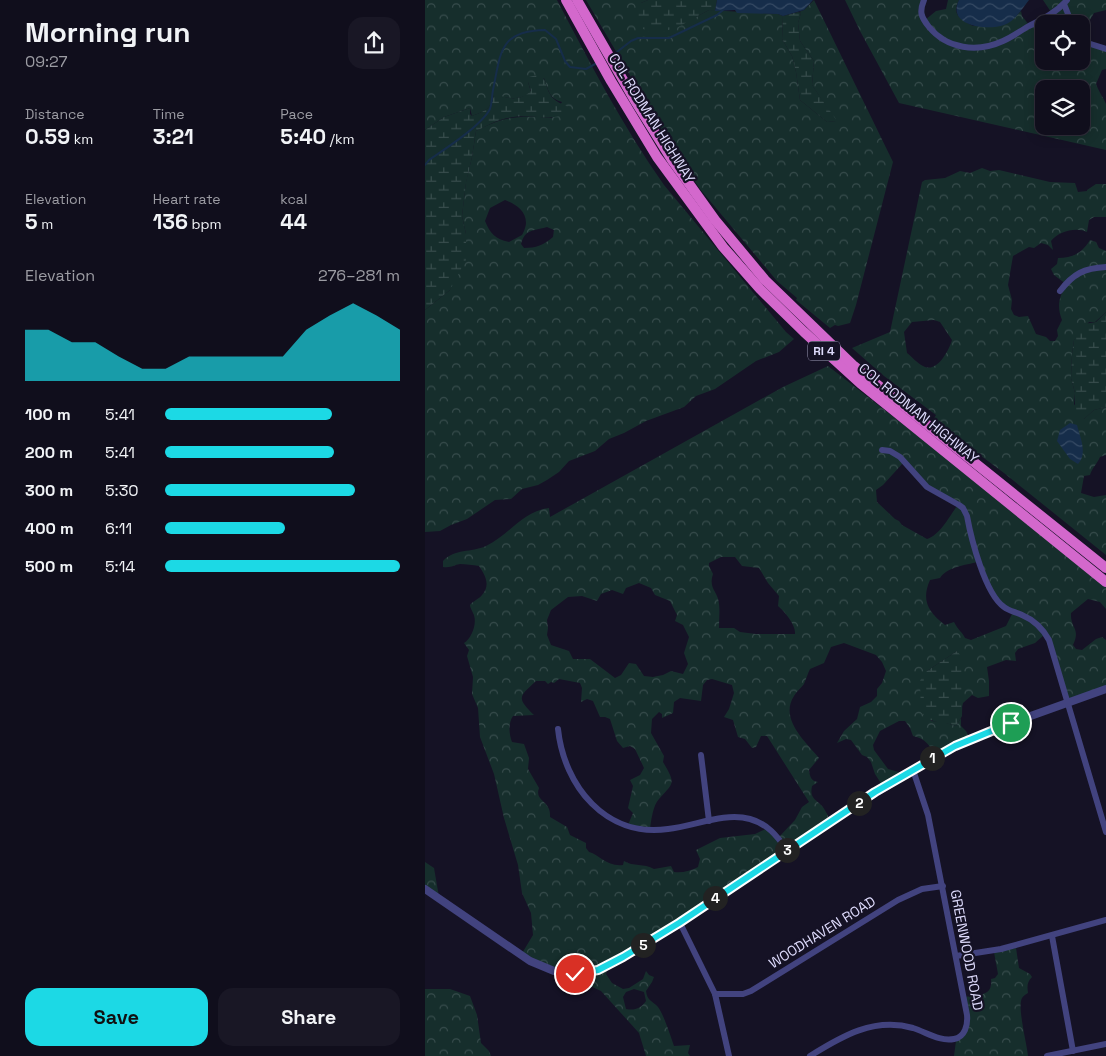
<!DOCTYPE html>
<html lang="en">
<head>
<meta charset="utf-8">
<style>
  :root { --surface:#100e1c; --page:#191725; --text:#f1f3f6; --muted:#9c9ca3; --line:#302e3b; --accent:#1cd9e5 }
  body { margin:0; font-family:"Space Grotesk",sans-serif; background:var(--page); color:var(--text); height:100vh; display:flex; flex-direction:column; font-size:19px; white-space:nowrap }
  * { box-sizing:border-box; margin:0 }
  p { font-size:16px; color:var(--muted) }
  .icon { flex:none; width:28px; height:28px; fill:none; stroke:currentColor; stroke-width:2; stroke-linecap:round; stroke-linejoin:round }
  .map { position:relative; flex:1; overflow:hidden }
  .side { display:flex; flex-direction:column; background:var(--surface); width:425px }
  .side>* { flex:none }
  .controls { position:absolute; left:610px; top:15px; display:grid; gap:10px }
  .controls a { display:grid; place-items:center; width:55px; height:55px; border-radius:10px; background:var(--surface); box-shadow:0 2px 12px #0003,0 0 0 1px var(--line); font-size:25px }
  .pin { position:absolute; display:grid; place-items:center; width:42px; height:42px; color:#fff; margin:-21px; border:2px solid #fff; border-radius:50%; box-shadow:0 1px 5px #0007 }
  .km { position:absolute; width:25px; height:25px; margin:-12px; border-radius:50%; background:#222; color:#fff; font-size:14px; line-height:25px; text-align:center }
  .round { display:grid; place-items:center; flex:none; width:52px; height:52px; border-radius:15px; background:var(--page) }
  .head { display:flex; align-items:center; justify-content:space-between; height:85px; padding:0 25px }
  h1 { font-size:28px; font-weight:600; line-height:38px }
  .stats { display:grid; grid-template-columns:repeat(3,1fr); gap:8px; height:85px; padding:5px 25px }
  .stats div { display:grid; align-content:center }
  .stats b { font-size:21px; font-weight:600 }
  .stats small { font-size:14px; font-weight:400 }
  .stats p { font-size:14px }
  .chart { height:140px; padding:10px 25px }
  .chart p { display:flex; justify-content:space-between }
  .chart svg { width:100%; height:90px; margin-top:5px; fill:var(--accent); opacity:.7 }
  .primary-button { display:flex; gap:10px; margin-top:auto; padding:10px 25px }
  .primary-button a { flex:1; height:58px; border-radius:15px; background:var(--accent); color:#111; font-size:20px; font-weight:600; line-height:58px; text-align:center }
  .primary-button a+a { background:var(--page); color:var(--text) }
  ul { padding:0 25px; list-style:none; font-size:16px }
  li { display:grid; grid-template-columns:80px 60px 1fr; align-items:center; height:38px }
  li i { height:12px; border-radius:6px; background:var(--accent) }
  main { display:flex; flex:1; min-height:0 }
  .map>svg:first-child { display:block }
  .forest { fill:url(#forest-crowns); fill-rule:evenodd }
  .wetland { fill:url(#wetland-marsh) }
  .water { fill:url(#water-waves) }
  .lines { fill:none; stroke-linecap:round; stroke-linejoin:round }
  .stream { stroke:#162d4a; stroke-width:2 }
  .minor { stroke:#42437f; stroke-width:6 }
  .tertiary { stroke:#42437f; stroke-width:8 }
  .trunk { stroke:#d368cc; stroke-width:10 }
  .route-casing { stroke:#fff; stroke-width:10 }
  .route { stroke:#1cd9e5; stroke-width:6 }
  .labels { text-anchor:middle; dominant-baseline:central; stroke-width:4.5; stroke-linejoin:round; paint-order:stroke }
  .shield { fill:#151225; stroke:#a19ebb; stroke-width:1 }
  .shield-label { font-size:12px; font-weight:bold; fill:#dddafb }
  .street-label { font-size:14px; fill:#dddafb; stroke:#151225 }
</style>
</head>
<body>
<main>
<section class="side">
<div class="head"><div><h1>Morning run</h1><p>09:27</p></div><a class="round"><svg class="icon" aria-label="share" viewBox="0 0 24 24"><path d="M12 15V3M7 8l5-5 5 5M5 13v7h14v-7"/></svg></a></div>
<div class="stats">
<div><p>Distance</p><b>0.59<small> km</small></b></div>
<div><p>Time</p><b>3:21</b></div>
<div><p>Pace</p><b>5:40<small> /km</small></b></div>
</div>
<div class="stats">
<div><p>Elevation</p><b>5<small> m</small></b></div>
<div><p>Heart rate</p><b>136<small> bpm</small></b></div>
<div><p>kcal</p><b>44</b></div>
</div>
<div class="chart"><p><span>Elevation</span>276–281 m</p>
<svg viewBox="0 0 160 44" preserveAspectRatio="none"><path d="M0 44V19L10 19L20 25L30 25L40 32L50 38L60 38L70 32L80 32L90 32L100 32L110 32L120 19L130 12L140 6L150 12L160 19V44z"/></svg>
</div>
<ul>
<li><b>100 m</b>5:41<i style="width:71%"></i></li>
<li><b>200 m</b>5:41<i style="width:72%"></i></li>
<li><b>300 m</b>5:30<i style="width:81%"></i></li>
<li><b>400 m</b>6:11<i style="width:51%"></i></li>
<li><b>500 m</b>5:14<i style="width:100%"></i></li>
</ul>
<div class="primary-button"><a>Save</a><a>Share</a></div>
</section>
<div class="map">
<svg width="681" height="1056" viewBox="0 0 681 1056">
  <defs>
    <pattern id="forest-crowns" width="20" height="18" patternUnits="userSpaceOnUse" patternTransform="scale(1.25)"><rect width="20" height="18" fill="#162e2c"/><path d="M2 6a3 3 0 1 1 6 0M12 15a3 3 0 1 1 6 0" fill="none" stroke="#374c4c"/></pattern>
    <pattern id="wetland-marsh" width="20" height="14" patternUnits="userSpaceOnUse" patternTransform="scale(1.25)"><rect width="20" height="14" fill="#162e2c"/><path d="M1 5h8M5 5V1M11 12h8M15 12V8" fill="none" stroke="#374c4c"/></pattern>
    <pattern id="water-waves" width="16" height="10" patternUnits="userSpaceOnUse" patternTransform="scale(1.25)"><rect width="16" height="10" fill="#162d4a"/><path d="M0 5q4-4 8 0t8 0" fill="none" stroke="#374b65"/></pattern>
  </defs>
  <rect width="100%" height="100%" fill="#151225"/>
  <g class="forest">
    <path d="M0,0H132C165,63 198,127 239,185L361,332L369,339L354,352L331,361L290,389L271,396L259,407L221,421L199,433L184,439L170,451L144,461L134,472L122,480L113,485L97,489L86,499L70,500L42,519L26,525L15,531L0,532V310L25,290L41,234L37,216L41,182L47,157L51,131C79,116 96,115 127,118L137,102C124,99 123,89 119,78L103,82L106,92C96,101 81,98 69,95C66,109 60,111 47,116L45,108L19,117L0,130ZM80,200C90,204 101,210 101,223C101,226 99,232 97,235L84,242C70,239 65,233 60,221L65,208ZM122,227L129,230L128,237C119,245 111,248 99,248L96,244C100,229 108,231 122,227Z"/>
    <polygon points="161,0 223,0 216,3 271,17 284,10 353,14 358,16 357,39 367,56 371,72 375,100 402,122 411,121 387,85 389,61 375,41 373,23 376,13 374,12 379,10 389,0 468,162 431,305 425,323 413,326 410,325 405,328 371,300 372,298 352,281 275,189 245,144"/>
    <path d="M420,0H498L500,20L511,11L521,9L523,0H534C526,15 536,19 548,26L587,20L596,11L597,16L604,25L626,12L618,0H681V10L669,13L662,25L656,28V24H619V61H656V40L681,48V69L677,70L671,84C674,92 678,97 681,104V150L474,103L435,31ZM619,89H656V126H619Z"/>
    <path d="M557,168L565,171L574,170L625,182L650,183L653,192L662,191V190L671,184H681V217H669L664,220L662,232C651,227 634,231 626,241L628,250L623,245L616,243L609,248L604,247L588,256L583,285L587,300L586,309L589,315L594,317L603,316L611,334L621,337L625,341H630L633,336L632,330L637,320C631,304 635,297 641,284L629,275L626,269L632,264L633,258C648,258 657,253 665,240L671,242L674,248L681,251V312L670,322H664L649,340L647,354L646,378L650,393L649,404L659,419L669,410L681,407V455L675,457C672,464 667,468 665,475L659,476L656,493L669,497L681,495V555L579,473L508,420L511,415L459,376L427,348L465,332L497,182L500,180L520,178L535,171L545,173ZM509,320L515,322L527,340C524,350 512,374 498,366C492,363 487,357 482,353L479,332L487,322Z"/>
    <path d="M403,366L681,582V609L675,602L663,599L646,613C645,628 656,628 648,645L651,649L657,650L671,639L677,637L681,640V691L646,704L619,635L610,643L593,649L590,653L591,661L581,660L562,667L564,681V696L553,698L547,695L538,703L536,710L537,697L532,651L502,671L506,721L518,722L531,726L536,718V726L541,731L546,741L510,757C505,745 501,739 488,736L485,728L480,721H474L455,731L448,745L449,750L463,769L474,772L477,778L459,788L450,774L446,762L442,757L437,755L426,740L421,739L412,743L419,731L432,719L435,707L446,702L452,696V689L457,683L461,671L457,662L451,655L419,643L406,647L399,663L385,669C383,673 381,679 379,684C376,688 371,692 369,696C354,719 381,742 394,758L384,770C385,777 386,781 393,782L387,786C385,796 388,798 395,804C400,808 403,817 407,822L184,964L181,974L187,983L198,989L204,988L218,979L221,971L224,975L229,977L227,982L221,991C222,1001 228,1001 233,1007C238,1013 246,1037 249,1046L265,1045L263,1053L265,1056H221L214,1033L176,991L163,985L162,973H140L96,955L108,935L106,913L97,893L93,865L79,818L69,774L55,737L53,708L47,694L48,677L42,656L44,650L39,643C47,638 53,622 48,613C47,610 45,608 45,605C48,601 54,599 57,595C66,585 60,575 54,566C48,565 41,564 35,564C28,565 27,568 18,567V561C30,548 46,553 61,546C86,534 96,512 124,508L125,517L358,387ZM478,463L506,492L532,506C524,517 515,535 502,539L477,525L474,521L470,519L452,502L451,490L458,485ZM296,557H310L317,566L334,568L343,583L354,596L353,606C360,612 371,625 370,634H331L315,632L309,628H294C294,620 295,612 294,604C293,591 283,589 288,574L284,566V563ZM553,562L572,600L587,614L581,626L546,640L540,638C538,633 533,630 529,622L520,625C503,612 496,600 505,580L515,578C522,567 540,565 553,562ZM214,583L226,588L230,595L245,601L252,615L250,621L258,625L264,637L259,653L263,664L258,674L246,671L238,675L228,677L219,676L211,664L204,663L196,675L190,678L165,659H148L144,651L126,645L122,635L123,628L122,620L126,610L143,597L157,596L172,601L176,594L187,590L198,594L201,588ZM134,679L155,683L157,688L156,702L162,699L168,701L175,717H180L185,719L192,741L198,748L205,746L210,749L219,768L215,775L205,780L208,786L203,808L208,813L203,825L225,829C226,821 228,805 234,799C249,782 251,784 238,762L239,756L226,733L227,719L234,712L237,714V718L248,713L249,702L255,698L276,701L278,685L282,680L287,679L307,685L309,693L304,709L299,717L308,720L313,737L320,739L327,748L331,747L336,736H342L384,802L377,807L370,820L354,837L343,828L330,834L295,838L271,850L275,859L273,867C266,871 257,873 249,872L246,866L229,869C219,863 208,867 199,861L198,865C182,867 175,855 164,852L161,848V843L145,835L142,827L125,817C125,814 125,812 124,809C120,800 110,799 114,788L103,769L104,758L99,744L87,742C84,734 83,723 88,716L109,715C91,697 94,697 111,681H120L123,684L126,682L129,683ZM209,989L219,992L221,1001C216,1008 210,1011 201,1009L198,997L201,992Z"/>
    <polygon points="0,862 9,868 14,897 0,889"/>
    <path d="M591,948L594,968L605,974L607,977C602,982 602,986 603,993C600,995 598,996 597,998C592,1007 602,1044 603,1056H529L531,1041L543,1024L540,997C554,994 568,997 566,979L570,978L573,974L569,952Z"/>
    <polygon points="0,989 25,989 45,996 52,1015 56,1043 64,1051 66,1056 0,1056"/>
  </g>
  <g class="wetland">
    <polygon points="223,0 292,0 290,11 284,10 253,27 230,34 216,28 210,13 216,3"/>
    <polygon points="373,12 376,13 373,23 375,41 389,61 387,85 412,121 402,122 375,100 371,72 367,56 357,39 358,16"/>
    <path d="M112,75H116C122,81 121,88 125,94C128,101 138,104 145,108V111C129,123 106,114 88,117C74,119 63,125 51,131L47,157L41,183L37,216L41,234V260L25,290L0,310V130L19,117L45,108V114L47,116C60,111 66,109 69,95L71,94C82,99 96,101 106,91L103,82L104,77Z"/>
    <polygon points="681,312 681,407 669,410 659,419 654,418 650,412 650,393 646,378 647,354 649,340 655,328 659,324 671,322"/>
    <path d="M532,651L536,656L538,662L537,716L531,726C519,721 505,725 496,712L495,681L497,677L502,671Z"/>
  </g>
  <g class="water">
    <polygon points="292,0 388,0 379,10 358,16 353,14 312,13 310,10 290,11"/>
    <path d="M534,0H604C597,9 590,21 579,25C562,31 521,26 534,0Z"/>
    <path d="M645,423L652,425C655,437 663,454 653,464L645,459L632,441L635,430Z"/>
  </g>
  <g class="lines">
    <g class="stream">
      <polyline points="188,55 206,41 213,38 244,38 292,15 298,10"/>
      <path d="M0,165L4,160C20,149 56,126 65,109C67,103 67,95 68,90C76,52 74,31 120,30L131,39L140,61L145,67L161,69L172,63"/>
    </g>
    <g class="minor">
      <path d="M499,0C494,12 496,17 504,27C522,49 552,53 578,41C587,37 595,31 604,26C618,19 632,12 642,0"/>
      <polyline points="639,4 647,24"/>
      <polyline points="656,41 681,49"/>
      <path d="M635,291C648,274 659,268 681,267"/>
      <path d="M457,450L465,451L475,457L502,487L534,505L538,508L542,516C546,538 560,594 579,607C584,611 591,612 597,615C609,620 618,629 624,640L681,832"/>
      <path d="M133,729C139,786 181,838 243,829C270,826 299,812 325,819C343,824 352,836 362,850"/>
      <polyline points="276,755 284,821"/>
      <polyline points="255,923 290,994 304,1056"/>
      <polyline points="627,936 648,1051"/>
      <polyline points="531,956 576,949 681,920"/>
      <polyline points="290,994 318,994 326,991 473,900 497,889 518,886"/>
      <path d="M385,1056C417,1036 449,1017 488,1028C501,1032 515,1042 529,1039C540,1037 543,1025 542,1015L503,815L488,770"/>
      <polyline points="622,1056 681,1044"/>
    </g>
    <polyline class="tertiary" points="0,889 105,961 129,971 150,974 168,971 182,966 255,923 413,816 509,757 530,746 586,723 681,689"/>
    <g class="trunk">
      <polyline points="141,0 186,81 232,157 298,247 335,289 379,332 435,383 681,582"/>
      <polyline points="152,0 209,99 247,160 290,220 340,280 429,366 681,568"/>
    </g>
  </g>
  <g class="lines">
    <defs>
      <polyline id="route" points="150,974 173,970 198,957 254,923 450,792 530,746 586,723"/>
    </defs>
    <use href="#route" class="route-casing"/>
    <use href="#route" class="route"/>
  </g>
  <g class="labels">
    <rect class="shield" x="383" y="341.5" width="32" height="19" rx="4"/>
    <g class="shield-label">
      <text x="399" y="351">RI 4</text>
    </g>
    <g class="street-label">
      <text transform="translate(227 118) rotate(58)">COL RODMAN HIGHWAY</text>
      <text transform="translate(494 413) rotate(39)">COL RODMAN HIGHWAY</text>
      <text transform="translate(397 932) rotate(-32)">WOODHAVEN ROAD</text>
      <text transform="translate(542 950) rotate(79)">GREENWOOD ROAD</text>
    </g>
  </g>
</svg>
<div class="controls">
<a><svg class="icon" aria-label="locate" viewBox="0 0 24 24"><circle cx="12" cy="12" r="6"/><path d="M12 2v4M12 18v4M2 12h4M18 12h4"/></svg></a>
<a><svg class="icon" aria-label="layers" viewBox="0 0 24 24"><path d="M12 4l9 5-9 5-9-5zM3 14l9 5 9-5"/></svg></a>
</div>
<div class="pin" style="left:586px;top:723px;background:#1e9e55"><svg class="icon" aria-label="arrive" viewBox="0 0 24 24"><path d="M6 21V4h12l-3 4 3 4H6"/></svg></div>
<div class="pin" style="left:150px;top:974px;background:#d93025"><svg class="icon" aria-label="check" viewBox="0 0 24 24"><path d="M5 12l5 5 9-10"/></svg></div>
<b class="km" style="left:507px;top:758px">1</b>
<b class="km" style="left:434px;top:803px">2</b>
<b class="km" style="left:362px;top:850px">3</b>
<b class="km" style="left:290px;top:898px">4</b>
<b class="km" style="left:218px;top:945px">5</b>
</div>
</main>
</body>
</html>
